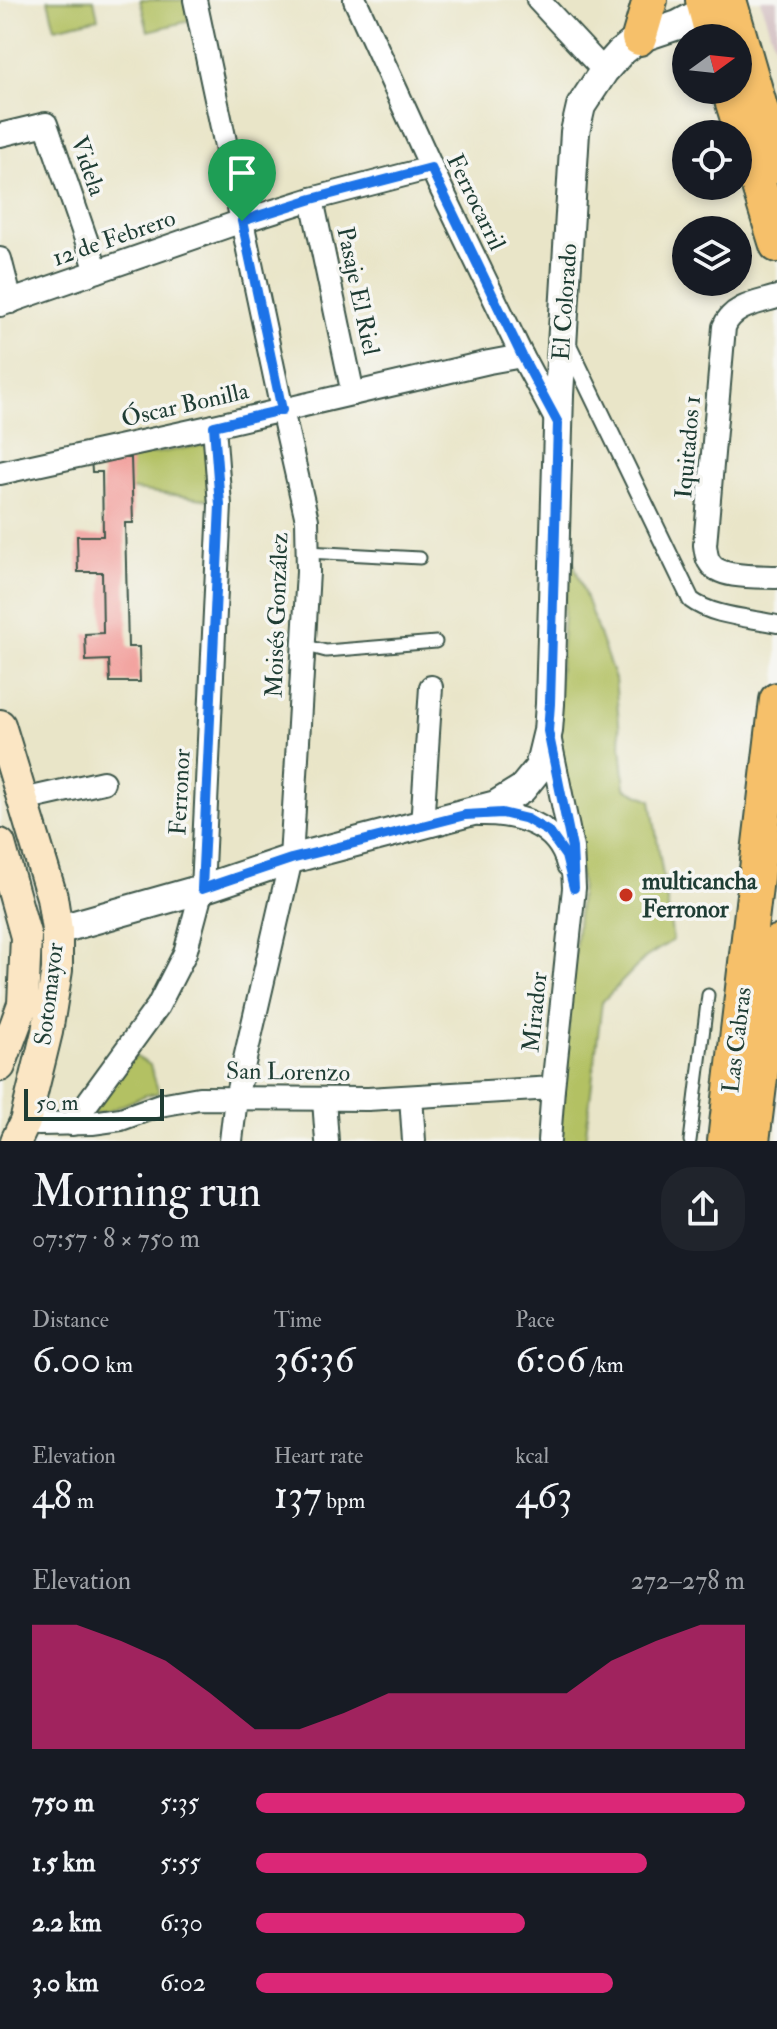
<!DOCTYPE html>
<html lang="en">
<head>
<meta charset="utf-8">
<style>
  :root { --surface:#171b24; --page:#20242c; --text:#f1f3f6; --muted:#9ea1a6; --accent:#db2777 }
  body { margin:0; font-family:"IM FELL Double Pica",serif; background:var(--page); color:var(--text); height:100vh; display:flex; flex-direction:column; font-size:30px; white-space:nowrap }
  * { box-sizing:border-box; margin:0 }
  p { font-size:26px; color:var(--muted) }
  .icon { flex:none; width:44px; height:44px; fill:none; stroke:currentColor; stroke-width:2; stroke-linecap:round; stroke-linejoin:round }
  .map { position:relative; height:1141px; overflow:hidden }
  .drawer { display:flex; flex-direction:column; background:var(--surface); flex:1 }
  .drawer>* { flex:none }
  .needle { width:52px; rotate:75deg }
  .fabs { position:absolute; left:672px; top:24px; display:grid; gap:16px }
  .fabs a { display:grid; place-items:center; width:80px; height:80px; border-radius:50%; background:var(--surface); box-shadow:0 4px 12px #0003; font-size:40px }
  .scale { position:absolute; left:24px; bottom:20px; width:140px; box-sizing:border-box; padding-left:8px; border:4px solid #1f3d34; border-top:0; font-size:22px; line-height:28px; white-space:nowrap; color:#1f3d34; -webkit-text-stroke:6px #f6f6f2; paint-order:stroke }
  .pin { position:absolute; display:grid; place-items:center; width:68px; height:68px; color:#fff; margin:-82px -34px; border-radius:50% 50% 50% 0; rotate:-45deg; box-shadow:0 0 8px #0007 }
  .pin .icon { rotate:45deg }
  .round { display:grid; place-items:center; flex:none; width:84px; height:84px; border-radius:32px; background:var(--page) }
  .summary { display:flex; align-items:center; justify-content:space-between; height:136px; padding:0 32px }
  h1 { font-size:44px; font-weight:600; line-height:60px }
  .figures { display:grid; grid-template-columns:repeat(3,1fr); gap:12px; height:136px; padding:8px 32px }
  .figures div { display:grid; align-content:center }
  .figures b { font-size:40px; font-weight:600 }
  .figures small { font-size:22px; font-weight:400 }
  .figures p { font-size:22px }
  .chart { height:224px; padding:16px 32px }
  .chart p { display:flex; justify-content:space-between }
  .chart svg { width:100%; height:144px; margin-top:8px; fill:var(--accent); opacity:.7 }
  ul { padding:0 32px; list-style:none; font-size:26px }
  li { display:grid; grid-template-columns:128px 96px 1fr; align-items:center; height:60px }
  li i { height:20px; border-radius:10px; background:var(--accent) }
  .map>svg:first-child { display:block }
  .industrial { fill:#d2bec1 }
  .green { fill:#b3c163; stroke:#697f4c; stroke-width:2 }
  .building { fill:#f29995 }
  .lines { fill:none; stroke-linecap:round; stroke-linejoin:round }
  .service-casing { stroke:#3d564a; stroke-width:15 }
  .pedestrian-casing { stroke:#3d564a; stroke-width:20 }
  .minor-casing { stroke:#3d564a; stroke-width:26 }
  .tertiary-casing { stroke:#3d564a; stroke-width:32 }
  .secondary-casing { stroke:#3d564a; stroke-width:34 }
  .primary-casing { stroke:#3d564a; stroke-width:38 }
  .service { stroke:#fff; stroke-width:11 }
  .pedestrian { stroke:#fff; stroke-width:16 }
  .minor { stroke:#fff; stroke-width:22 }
  .tertiary { stroke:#fff; stroke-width:28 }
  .secondary { stroke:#fbe6c4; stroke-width:30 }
  .primary { stroke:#f6c06b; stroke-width:34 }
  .route-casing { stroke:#fff; stroke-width:16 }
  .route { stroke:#1a73e8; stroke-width:10 }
  .poi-dot { fill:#c8321e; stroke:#f6f6f2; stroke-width:3 }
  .labels { text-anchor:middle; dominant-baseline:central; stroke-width:7; stroke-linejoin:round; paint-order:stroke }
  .street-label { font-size:24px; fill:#1f3d34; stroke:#f6f6f2 }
  .poi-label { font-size:24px; font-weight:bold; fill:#1f3d34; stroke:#f6f6f2; text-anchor:start }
</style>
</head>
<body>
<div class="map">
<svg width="777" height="1141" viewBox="0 0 777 1141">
  <rect width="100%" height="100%" fill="#f6f6f2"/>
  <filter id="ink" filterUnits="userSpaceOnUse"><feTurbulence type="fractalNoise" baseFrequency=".0125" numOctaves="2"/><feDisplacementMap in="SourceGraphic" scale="16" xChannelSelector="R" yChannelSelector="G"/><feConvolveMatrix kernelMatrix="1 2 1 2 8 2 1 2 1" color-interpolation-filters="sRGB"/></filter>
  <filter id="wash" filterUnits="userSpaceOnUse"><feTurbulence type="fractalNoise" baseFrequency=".006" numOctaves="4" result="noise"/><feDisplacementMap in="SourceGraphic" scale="32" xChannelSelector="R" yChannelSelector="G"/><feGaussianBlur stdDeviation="1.8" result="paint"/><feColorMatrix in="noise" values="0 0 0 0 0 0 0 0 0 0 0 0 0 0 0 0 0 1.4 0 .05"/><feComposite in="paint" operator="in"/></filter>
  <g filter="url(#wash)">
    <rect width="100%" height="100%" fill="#e9e5c8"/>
    <polygon class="industrial" points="760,0 777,0 777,53"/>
    <g class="green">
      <polygon points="48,0 94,0 98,18 55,28"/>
      <polygon points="140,0 184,0 189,21 148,31"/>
      <polygon points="208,444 212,500 128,489 124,459"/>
      <polygon points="569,550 615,679 625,788 651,800 673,940 645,958 602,1002 585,1141 558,1141 581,883 555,728"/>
      <polygon points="135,1056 150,1065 159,1093 146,1095 107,1112 84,1116"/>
    </g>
    <g id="blocks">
      <polygon class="building" points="91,458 131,458 133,523 125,523 128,647 139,647 140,682 110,682 109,660 86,661 85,634 103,633 102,572 78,572 77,536 103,536 102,472 92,472"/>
    </g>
  </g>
  <g filter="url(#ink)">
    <use href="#blocks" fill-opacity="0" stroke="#3d564a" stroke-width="2"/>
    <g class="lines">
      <defs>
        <g id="service">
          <polyline points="307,552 420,558"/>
          <polyline points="303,645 326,651 436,642"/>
          <polyline points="690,1141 708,995"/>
        </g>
        <path id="pedestrian" d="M566,341L691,600C712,616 750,618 777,624"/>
        <g id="minor">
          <polyline points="195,0 282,410 307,520 308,572 291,859 236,1098 231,1141"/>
          <polyline points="355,0 438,182 522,356 558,423"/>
          <polyline points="538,0 604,71"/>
          <polyline points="0,135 46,124 97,271"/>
          <polyline points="312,199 353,394"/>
          <polyline points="0,259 11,302"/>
          <path d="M777,297C757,303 732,306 724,327L705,545C706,551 706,558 710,563C720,579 759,576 777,577"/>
          <polyline points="0,305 242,221 312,199 431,168"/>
          <polyline points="0,473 214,426 489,362 522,356"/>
          <polyline points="549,736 572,848 574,888 553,1088 549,1141"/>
          <polyline points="23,800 103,782"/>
          <path d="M479,814C517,813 558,824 568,865"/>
          <polyline points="422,826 431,687"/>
          <polyline points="411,1097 414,1141"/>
          <polyline points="324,1100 327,1141"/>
          <polyline points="25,1122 39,1124 92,1123 121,1119 160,1105 199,1098 368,1099 553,1088"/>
          <polyline points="72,1124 158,1006 185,953 202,889 220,505 214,426"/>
        </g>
        <polyline id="tertiary" points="57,930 202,889 291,859 496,805 522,789 539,768 548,731 550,704 559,395 575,132 581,106 604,71 620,53 639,38 678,25 725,0"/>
        <g id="secondary">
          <polyline points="0,725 52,897 57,930 57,970 47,1032 25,1122 16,1141"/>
          <polyline points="0,844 26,937 23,1004 0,1066"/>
        </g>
        <g id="primary">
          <polyline points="703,0 713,38"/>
          <polyline points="729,0 777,166"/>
          <polyline points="639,38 650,0"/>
          <polyline points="729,90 777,245"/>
          <polyline points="725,1141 777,700"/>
          <polyline points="752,1141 777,943"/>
        </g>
      </defs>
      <use href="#service" class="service-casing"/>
      <use href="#pedestrian" class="pedestrian-casing"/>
      <use href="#minor" class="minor-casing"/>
      <use href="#tertiary" class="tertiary-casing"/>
      <use href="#secondary" class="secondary-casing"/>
      <use href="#primary" class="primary-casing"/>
      <use href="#service" class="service"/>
      <use href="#pedestrian" class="pedestrian"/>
      <use href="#minor" class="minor"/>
      <use href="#tertiary" class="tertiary"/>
      <use href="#secondary" class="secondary"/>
      <use href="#primary" class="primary"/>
    </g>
  </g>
  <g class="lines" filter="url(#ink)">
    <defs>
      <polygon id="route" points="431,168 522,356 558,423 550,704 548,731 572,848 574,888 566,856 549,832 527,819 502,813 465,815 422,826 291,859 202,889 220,505 214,426 282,410 242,221 312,199"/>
    </defs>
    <use href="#route" class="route-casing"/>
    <use href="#route" class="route"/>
  </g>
  <circle class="poi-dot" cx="626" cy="895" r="8"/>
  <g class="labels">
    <g class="street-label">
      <text transform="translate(88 166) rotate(71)">Videla</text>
      <text transform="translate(476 202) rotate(64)">Ferrocarril</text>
      <text transform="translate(114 238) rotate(-19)">12 de Febrero</text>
      <text transform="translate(358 291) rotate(78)">Pasaje El Riel</text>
      <text transform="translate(565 302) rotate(-86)">El Colorado</text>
      <text transform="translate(185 405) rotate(-13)">Óscar Bonilla</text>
      <text transform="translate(688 447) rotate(-85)">Iquitados 1</text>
      <text transform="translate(277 615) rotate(-88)">Moisés González</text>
      <text transform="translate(180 792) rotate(-87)">Ferronor</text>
      <text transform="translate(49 994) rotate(-83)">Sotomayor</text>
      <text transform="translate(535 1012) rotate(-84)">Mirador</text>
      <text transform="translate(737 1040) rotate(-83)">Las Cabras</text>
      <text transform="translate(288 1072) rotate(1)">San Lorenzo</text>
    </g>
    <g class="poi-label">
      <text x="642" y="881">multicancha<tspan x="642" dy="28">Ferronor</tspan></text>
    </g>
  </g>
</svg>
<div class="fabs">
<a><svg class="needle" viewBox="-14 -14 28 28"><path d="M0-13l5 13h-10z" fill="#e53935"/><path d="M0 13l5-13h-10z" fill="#9ea1a6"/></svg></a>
<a><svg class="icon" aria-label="locate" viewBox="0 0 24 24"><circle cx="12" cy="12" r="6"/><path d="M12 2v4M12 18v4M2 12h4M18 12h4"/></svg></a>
<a><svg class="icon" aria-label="layers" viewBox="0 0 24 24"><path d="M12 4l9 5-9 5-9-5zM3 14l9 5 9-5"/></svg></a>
</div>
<div class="scale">50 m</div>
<div class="pin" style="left:242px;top:221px;background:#1e9e55"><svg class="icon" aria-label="arrive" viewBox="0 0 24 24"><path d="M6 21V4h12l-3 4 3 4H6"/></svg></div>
</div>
<section class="drawer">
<div class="summary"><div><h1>Morning run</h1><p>07:57 · 8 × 750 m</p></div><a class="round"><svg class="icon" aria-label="share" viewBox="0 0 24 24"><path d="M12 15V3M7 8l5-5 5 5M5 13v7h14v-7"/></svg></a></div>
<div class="figures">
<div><p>Distance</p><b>6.00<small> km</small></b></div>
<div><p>Time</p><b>36:36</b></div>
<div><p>Pace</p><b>6:06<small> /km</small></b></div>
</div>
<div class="figures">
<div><p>Elevation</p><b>48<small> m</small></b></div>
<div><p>Heart rate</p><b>137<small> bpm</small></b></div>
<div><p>kcal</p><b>463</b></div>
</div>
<div class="chart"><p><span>Elevation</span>272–278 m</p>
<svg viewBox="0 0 160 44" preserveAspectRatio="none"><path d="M0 44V6L10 6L20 11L30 17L40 27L50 38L60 38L70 33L80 27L90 27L100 27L110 27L120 27L130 17L140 11L150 6L160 6V44z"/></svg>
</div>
<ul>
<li><b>750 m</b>5:35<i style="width:100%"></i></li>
<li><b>1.5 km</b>5:55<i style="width:80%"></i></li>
<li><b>2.2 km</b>6:30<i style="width:55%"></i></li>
<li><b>3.0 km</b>6:02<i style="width:73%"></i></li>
</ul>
</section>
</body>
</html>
